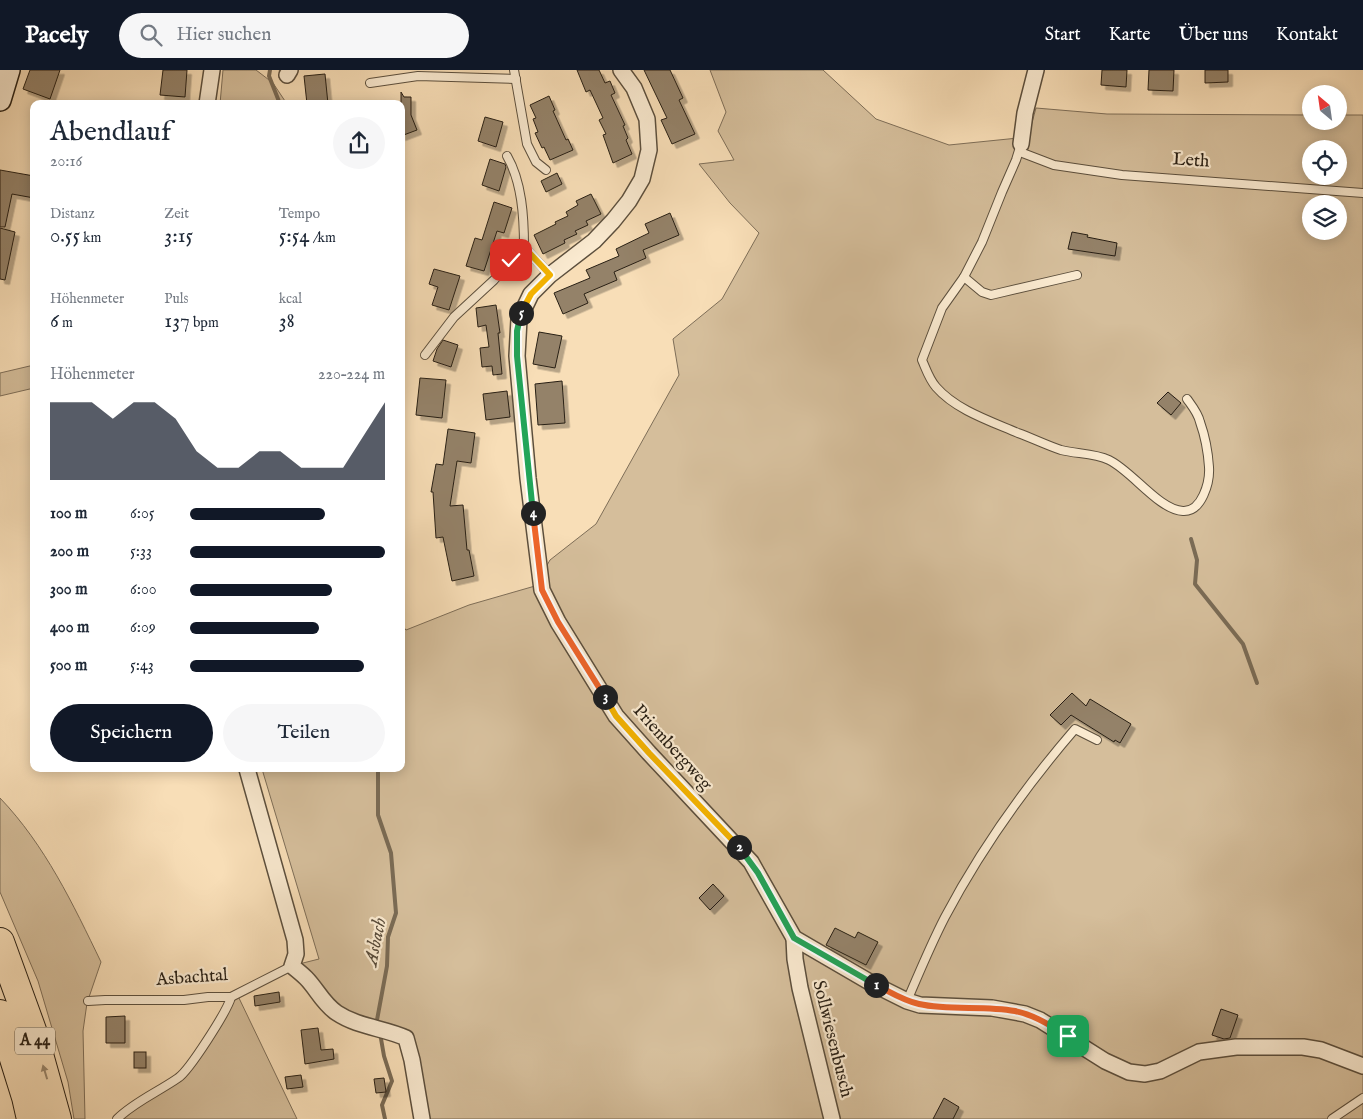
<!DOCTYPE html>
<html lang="de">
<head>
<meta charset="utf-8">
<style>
  :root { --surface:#fff; --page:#f6f6f7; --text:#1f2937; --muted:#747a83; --accent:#111827 }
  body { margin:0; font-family:"IM FELL English",serif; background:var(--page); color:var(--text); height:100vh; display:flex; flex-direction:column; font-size:19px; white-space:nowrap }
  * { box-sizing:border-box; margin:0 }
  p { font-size:16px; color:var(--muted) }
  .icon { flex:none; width:28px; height:28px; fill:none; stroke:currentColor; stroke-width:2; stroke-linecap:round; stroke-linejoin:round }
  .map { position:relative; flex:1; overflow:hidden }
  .side { position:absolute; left:30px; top:30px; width:375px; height:672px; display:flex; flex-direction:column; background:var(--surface); border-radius:10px; box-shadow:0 2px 12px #0003 }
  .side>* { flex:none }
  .needle { width:32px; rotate:331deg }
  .controls { position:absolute; left:1302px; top:15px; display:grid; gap:10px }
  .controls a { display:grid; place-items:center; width:45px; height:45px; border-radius:50%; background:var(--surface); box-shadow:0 2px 12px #0003; font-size:25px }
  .pin { position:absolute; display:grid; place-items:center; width:42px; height:42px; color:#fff; margin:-21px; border-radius:10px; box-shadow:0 2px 8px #0006 }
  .km { position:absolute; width:25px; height:25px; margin:-12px; border-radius:50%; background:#222; color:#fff; font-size:14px; line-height:25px; text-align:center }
  .round { display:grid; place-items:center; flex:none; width:52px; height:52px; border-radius:26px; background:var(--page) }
  .summary { display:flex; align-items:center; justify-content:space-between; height:85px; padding:0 20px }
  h1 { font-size:28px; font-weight:600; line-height:38px }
  .figures { display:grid; grid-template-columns:repeat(3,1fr); gap:8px; height:85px; padding:5px 20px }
  .figures div { display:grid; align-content:center }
  .figures b { font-size:21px; font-weight:600 }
  .figures small { font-size:14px; font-weight:400 }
  .figures p { font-size:14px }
  .chart { height:140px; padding:10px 20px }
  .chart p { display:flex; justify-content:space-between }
  .chart svg { width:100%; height:90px; margin-top:5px; fill:var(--accent); opacity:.7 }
  .cta { display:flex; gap:10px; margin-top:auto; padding:10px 20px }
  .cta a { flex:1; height:58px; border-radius:30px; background:var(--accent); color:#fff; font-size:20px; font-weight:600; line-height:58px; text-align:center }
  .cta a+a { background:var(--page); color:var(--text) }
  ul { padding:0 20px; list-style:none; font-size:16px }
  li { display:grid; grid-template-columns:80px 60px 1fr; align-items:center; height:38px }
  li i { height:12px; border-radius:6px; background:var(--accent) }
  header { display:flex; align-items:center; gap:30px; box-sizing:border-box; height:70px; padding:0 25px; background:var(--accent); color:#fff }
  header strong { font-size:24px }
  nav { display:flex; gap:28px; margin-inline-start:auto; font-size:18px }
  .search { width:350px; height:45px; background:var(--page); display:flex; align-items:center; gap:12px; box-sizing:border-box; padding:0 18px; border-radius:28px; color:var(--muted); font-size:19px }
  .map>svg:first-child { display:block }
  .green { fill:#d5be9b; stroke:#7e6e58; fill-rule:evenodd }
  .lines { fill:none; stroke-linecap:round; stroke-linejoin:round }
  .stream { stroke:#7a6b55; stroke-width:4 }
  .building { fill:#948269; stroke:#281f14; filter:url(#shadow) }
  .lane-casing { stroke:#5c4f3d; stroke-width:10 }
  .street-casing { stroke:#5c4f3d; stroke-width:18 }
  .secondary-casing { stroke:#281f14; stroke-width:24 }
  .highway-casing { stroke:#281f14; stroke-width:30 }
  .lane { stroke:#faead0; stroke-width:8 }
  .street { stroke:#faead0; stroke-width:15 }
  .secondary { stroke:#faead0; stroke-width:21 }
  .highway { stroke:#f8deb7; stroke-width:28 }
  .oneway { fill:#9a886e }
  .split-1-casing { stroke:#fff; stroke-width:10 }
  .split-2-casing { stroke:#fff; stroke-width:10 }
  .split-3-casing { stroke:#fff; stroke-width:10 }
  .split-4-casing { stroke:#fff; stroke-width:10 }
  .split-5-casing { stroke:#fff; stroke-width:10 }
  .split-6-casing { stroke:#fff; stroke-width:10 }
  .split-1 { stroke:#f0652b; stroke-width:6 }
  .split-2 { stroke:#22a559; stroke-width:6 }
  .split-3 { stroke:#f5b400; stroke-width:6 }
  .split-4 { stroke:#f0652b; stroke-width:6 }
  .split-5 { stroke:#22a559; stroke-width:6 }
  .split-6 { stroke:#f5b400; stroke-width:6 }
  .labels { text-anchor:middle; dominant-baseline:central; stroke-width:4.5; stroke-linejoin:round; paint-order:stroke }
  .shield { fill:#faead0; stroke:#675c4c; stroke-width:1 }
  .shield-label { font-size:16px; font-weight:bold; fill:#281f14 }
  .street-label { font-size:18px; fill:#281f14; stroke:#faead0 }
  .water-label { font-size:19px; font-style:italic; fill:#584b3a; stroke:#faead0 }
</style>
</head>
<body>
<header>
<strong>Pacely</strong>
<div class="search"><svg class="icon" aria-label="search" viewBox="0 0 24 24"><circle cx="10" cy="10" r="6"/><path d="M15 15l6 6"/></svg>Hier suchen</div>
<nav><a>Start</a><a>Karte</a><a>Über uns</a><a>Kontakt</a></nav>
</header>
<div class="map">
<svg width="1363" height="1049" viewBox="0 0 1363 1049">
  <defs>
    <filter id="shadow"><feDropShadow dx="4.5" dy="4.5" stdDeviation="0" flood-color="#0004"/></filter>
  </defs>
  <rect width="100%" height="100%" fill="#f8deb7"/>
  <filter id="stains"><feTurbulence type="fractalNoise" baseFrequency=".004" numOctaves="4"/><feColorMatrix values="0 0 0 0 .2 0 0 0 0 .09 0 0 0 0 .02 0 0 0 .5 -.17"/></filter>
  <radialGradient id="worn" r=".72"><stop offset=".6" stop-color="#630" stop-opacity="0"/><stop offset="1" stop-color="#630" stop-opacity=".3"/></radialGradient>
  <g class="green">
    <polygon points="223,0 256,0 273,13 287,34 220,34"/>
    <path d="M710,0H823L876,49L949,75L1028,67L1036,38L1107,44L1311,45V51H1339V45H1363V1049H427L408,967L349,947L295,895L319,889L262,699H401V554L406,560L469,535L535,516L550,490L596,454L679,305L673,269L722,229L759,163L730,133L699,94L734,90L718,61L726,42ZM1311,79H1339V106H1311ZM1311,134H1339V161H1311Z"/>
    <polygon points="34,295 34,318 0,326 0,303"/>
    <path d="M0,728C45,775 73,834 101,892L87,933L83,961L85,1049H74L68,1012L38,911L0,822Z"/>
    <polygon points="238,926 297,1049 119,1049 182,1007 232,931"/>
  </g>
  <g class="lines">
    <g class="stream">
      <polyline points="270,0 269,6 280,34"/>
      <polyline points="1191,469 1197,490 1195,514 1243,574 1257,613"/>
      <polyline points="378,699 378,745 391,783 396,843 388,867 387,896 377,950 379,956"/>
      <polyline points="380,963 384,986 392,1011 382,1035 385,1049"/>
    </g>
  </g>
  <g class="building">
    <polygon points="30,0 60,0 50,29 23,19"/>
    <polygon points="163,0 187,0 185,27 160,25"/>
    <polygon points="577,0 599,0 605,13 610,11 615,23 611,25 625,55 623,56 628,68 626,70 632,84 613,93 603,65 606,64 599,50 603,48 590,20 586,22"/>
    <polygon points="644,0 670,0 683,28 679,30 695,64 672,74 661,50 667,48"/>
    <polygon points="1102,0 1127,0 1126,17 1101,15"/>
    <polygon points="1149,0 1174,0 1173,21 1148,20"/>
    <polygon points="1205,0 1228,0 1228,12 1205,13"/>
    <polygon points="325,4 328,34 307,34 304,6"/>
    <polygon points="401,22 404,27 411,27 411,45 417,60 401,66"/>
    <polygon points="549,26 555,40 553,41 566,70 568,69 573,80 550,90 544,77 542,78 535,63 538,62 533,49 536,48 530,35"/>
    <polygon points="485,47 503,52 496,77 478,71"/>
    <polygon points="490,89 505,94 506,97 499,121 482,115"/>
    <polygon points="0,100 34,106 34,128 12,124 5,157 0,157"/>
    <polygon points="557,103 562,114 546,122 541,111"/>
    <polygon points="591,124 601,144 586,151 588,155 575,161 577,164 564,170 565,173 543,184 534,165 556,154 555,152 568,146 566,142 578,135 576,131"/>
    <polygon points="494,132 512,138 504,163 497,161 484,201 466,196 475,168 482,170"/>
    <polygon points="670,143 679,165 643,180 646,188 614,202 617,210 584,224 588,233 563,244 554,223 590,208 586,200 619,186 616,179 649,163 645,154"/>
    <polygon points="0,158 15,162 5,210 0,209"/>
    <polygon points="1072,162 1088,165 1087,167 1117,173 1115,186 1068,179"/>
    <polygon points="434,199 460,206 449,240 432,235 438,217 429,214"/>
    <polygon points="496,235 500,263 498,263 502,304 493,305 492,296 482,297 480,278 489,277 486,255 478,257 476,238"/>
    <polygon points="539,262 562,266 555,298 533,294"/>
    <polygon points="443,270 458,275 451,297 433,291 437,279"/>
    <polygon points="420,308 446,310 442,348 416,345"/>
    <polygon points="562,311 565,353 538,355 535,314"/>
    <polygon points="507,321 510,347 486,350 483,324"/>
    <polygon points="1168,322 1181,333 1171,345 1157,333"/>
    <polygon points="448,359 475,363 471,393 457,391 450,436 463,435 467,480 469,480 474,506 452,511 443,467 436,468 433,422 431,422 436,394 443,395"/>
    <polygon points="1072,623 1086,636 1090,629 1131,654 1120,673 1115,670 1114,672 1071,645 1061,655 1050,645"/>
    <polygon points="713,814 724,826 710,840 699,828"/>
    <polygon points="835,858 855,868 858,862 878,872 866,895 826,875"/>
    <polygon points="279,922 280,932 255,936 254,926"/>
    <polygon points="1221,939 1238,945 1230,968 1224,969 1212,965"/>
    <polygon points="125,946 125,973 106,973 106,947"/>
    <polygon points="318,958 321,980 333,979 334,989 305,994 301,960"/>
    <rect x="134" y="982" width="12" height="16"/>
    <polygon points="301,1005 303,1017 287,1019 285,1007"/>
    <polygon points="384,1008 386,1022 376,1023 374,1009"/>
    <polygon points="944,1028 959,1037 953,1049 933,1049"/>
  </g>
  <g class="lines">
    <defs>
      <g id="lane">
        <polyline points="514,0 527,74 536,92 546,100"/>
        <polyline points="370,13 418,6 516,9"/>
        <path d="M1021,74L1016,90L1002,122L982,172L964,207L942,238L922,290C926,299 929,309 936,317C956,340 990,351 1018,363C1032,368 1046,375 1061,380C1077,384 1094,383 1109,390C1132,401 1159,440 1183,441C1202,442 1210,412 1209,397C1208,382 1205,366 1200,352C1198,343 1192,336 1187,329"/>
        <polyline points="1020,82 1054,95 1122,105 1363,123"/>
        <polyline points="524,177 550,205"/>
        <polyline points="964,207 982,222 991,225 1077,205"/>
        <path d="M425,285L454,247L494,210L524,177C524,147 522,112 507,86"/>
        <polyline points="88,931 105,930 184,930 208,927 231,927 292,896"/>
        <path d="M907,931C919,903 931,874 945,847C981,779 1025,717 1075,659L1097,670"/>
        <path d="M117,1049C134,1032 158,1022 178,1008C189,1001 228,940 231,927"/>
        <polyline points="1332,1049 1363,1028"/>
      </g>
      <g id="street">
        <polyline points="621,0 634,18 647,49 649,80 642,109 629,131 613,151 594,171 550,205 531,224 519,249 517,286 528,408 542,520 558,552 616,646 649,683 751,792 794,868 873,914 907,931 920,935 992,938 1025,944 1040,950 1105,991 1129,1002 1145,1004 1160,1001 1199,982 1236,977 1303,977 1321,980 1363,996"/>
        <polyline points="287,5 290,0"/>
        <polyline points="207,34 212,0"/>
        <polyline points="1021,74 1025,43 1036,0"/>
        <path d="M247,699L295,870L296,884L292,896C297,900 302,904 306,908C317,919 323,934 337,943C358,957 384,958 406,968L412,990L422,1049"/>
        <polyline points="794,868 795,889 800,918 832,1049"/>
      </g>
      <polyline id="secondary" points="0,30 9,0"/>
      <g id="highway">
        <polyline points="0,872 33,963 57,1049"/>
        <polyline points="0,944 26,1027 31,1049"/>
      </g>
    </defs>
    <use href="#lane" class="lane-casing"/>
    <use href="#street" class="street-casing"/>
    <use href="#secondary" class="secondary-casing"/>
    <use href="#highway" class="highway-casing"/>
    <use href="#lane" class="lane"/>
    <use href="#street" class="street"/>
    <use href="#secondary" class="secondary"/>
    <use href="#highway" class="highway"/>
  </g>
  <defs><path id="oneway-solid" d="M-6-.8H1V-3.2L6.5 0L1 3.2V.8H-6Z" transform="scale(1.25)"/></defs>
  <use class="oneway" href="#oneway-solid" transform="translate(45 1002) rotate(-107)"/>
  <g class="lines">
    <defs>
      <path id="split-1" d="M876,915C890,922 904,931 919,934C950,941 984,935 1015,941C1035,945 1051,956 1068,966"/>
      <polyline id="split-2" points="739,777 758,803 794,868 876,915"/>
      <polyline id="split-3" points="605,627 616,646 649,683 739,777"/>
      <polyline id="split-4" points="533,443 542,520 558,552 605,627"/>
      <polyline id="split-5" points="521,243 517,261 517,286 533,443"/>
      <polyline id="split-6" points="511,190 524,177 550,205 531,224 521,243"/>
    </defs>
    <use href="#split-1" class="split-1-casing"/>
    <use href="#split-2" class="split-2-casing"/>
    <use href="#split-3" class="split-3-casing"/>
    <use href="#split-4" class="split-4-casing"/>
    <use href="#split-5" class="split-5-casing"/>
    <use href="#split-6" class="split-6-casing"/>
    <use href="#split-1" class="split-1"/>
    <use href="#split-2" class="split-2"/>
    <use href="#split-3" class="split-3"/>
    <use href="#split-4" class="split-4"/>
    <use href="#split-5" class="split-5"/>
    <use href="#split-6" class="split-6"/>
  </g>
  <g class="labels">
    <rect class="shield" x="15" y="957.5" width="40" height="27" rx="4"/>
    <g class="shield-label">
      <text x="35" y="971">A 44</text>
    </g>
    <g class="street-label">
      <text transform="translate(1191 91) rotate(4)">Leth</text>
      <text transform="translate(672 678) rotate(48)">Priembergweg</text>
      <text transform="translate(192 908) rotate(-4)">Asbachtal</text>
      <text transform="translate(832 969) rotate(76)">Sollwiesenbusch</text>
    </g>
    <g class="water-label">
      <text transform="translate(376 872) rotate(-79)">Asbach</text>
    </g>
  </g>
  <rect width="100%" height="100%" filter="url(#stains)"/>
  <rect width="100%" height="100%" fill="url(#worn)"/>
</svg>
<div class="controls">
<a><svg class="needle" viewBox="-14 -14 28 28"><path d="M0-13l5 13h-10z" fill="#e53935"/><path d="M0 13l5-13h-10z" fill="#747a83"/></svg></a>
<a><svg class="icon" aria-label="locate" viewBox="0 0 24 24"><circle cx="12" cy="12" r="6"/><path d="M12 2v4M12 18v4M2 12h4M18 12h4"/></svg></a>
<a><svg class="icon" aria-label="layers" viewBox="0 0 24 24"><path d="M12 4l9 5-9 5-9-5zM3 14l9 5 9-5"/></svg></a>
</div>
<div class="pin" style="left:1068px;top:966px;background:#1e9e55"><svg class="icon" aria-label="arrive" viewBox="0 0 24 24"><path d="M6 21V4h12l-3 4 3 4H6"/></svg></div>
<div class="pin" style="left:511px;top:190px;background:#d93025"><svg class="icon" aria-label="check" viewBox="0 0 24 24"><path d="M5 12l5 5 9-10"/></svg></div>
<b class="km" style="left:876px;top:915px">1</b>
<b class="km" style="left:739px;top:777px">2</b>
<b class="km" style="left:605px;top:627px">3</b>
<b class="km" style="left:533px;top:443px">4</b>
<b class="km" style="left:521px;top:243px">5</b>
<section class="side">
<div class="summary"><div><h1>Abendlauf</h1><p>20:16</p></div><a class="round"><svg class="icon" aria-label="share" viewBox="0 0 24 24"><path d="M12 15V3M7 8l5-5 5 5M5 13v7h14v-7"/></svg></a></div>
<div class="figures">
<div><p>Distanz</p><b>0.55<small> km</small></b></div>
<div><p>Zeit</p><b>3:15</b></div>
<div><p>Tempo</p><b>5:54<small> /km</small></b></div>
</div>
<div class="figures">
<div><p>Höhenmeter</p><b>6<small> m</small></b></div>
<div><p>Puls</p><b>137<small> bpm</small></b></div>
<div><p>kcal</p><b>38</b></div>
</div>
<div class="chart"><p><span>Höhenmeter</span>220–224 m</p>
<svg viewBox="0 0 160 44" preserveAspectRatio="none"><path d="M0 44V6L10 6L20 6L30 14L40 6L50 6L60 14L70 30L80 38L90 38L100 30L110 30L120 38L130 38L140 38L150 22L160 6V44z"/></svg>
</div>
<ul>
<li><b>100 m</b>6:05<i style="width:69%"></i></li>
<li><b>200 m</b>5:33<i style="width:100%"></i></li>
<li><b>300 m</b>6:00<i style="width:73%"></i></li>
<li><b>400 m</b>6:09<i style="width:66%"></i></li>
<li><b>500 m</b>5:43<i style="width:89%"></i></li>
</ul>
<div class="cta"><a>Speichern</a><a>Teilen</a></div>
</section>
</div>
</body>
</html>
